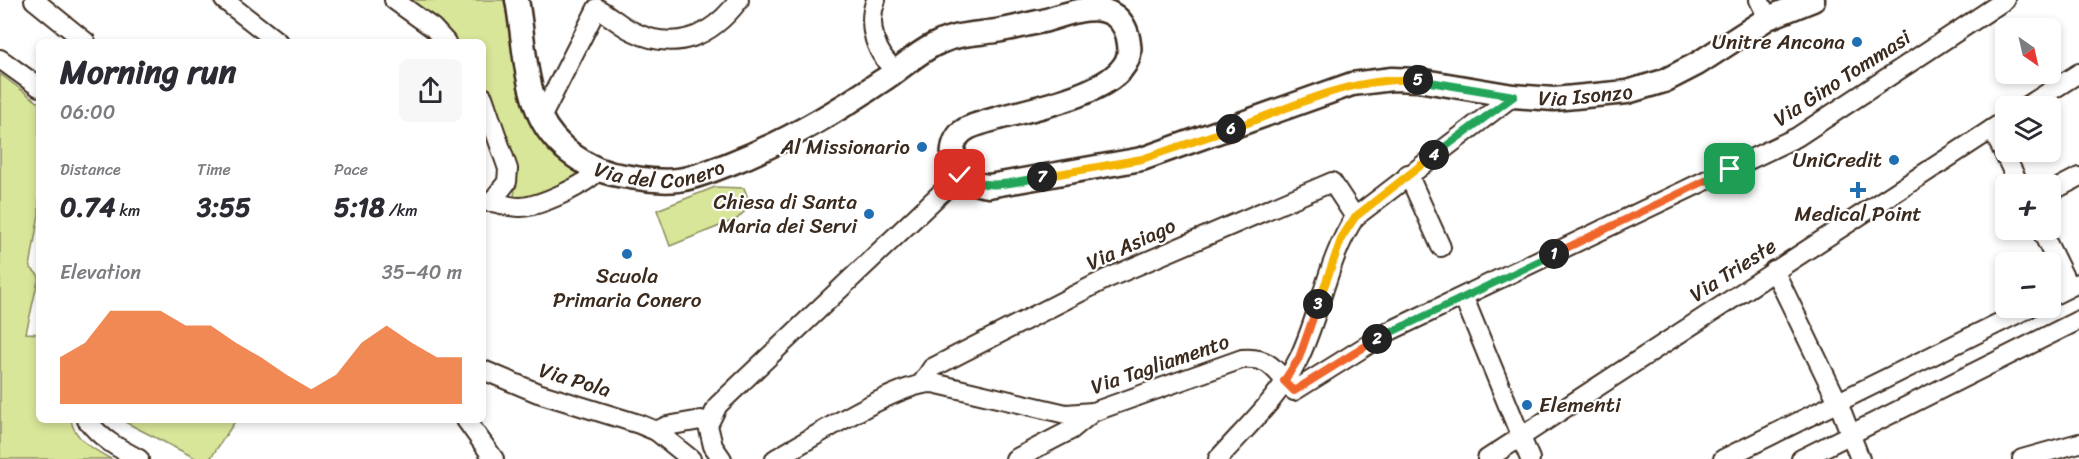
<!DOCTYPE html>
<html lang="en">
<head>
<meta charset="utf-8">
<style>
  :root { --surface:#fff; --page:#f7f7f7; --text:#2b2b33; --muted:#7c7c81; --accent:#ea580c }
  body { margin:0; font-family:Sriracha,sans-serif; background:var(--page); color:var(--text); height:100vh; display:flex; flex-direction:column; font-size:22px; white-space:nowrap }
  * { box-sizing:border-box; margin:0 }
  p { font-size:20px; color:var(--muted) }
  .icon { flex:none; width:33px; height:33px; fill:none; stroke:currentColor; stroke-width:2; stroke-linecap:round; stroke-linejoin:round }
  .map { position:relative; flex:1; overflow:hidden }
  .details { position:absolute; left:36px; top:39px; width:450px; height:384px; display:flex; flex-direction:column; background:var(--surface); border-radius:9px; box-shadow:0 3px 9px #0003 }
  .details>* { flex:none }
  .needle { width:39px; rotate:146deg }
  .fabs { position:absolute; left:1995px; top:18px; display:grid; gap:12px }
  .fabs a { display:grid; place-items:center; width:66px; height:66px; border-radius:9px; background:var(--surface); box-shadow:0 3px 9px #0003; font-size:30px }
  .pin { position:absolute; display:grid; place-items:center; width:51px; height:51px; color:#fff; margin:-26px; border-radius:12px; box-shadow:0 3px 9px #0006 }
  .km { position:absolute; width:30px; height:30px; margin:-15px; border-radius:50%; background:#222; color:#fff; font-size:16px; line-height:30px; text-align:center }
  .round { display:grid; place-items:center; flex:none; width:63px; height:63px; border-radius:9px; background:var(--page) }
  .head { display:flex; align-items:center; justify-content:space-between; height:102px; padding:0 24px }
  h1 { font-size:33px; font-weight:800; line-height:45px }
  .stats { display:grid; grid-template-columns:repeat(3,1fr); gap:9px; height:102px; padding:6px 24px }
  .stats div { display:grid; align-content:center }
  .stats b { font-size:26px; font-weight:800 }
  .stats small { font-size:16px; font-weight:400 }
  .stats p { font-size:16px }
  .chart { height:168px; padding:12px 24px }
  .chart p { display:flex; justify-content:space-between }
  .chart svg { width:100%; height:108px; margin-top:6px; fill:var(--accent); opacity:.7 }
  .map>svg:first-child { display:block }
  .green { fill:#d8e699; stroke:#8a885c; stroke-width:1.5 }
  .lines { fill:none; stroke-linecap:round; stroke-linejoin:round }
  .minor-casing { stroke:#3b2a1e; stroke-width:22 }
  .major-casing { stroke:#3b2a1e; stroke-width:27 }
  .minor { stroke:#fff; stroke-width:18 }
  .major { stroke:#fff; stroke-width:22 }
  .split-1-casing { stroke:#fff; stroke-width:12 }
  .split-2-casing { stroke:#fff; stroke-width:12 }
  .split-3-casing { stroke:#fff; stroke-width:12 }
  .split-4-casing { stroke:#fff; stroke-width:12 }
  .split-5-casing { stroke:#fff; stroke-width:12 }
  .split-6-casing { stroke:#fff; stroke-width:12 }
  .split-7-casing { stroke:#fff; stroke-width:12 }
  .split-8-casing { stroke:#fff; stroke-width:12 }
  .split-1 { stroke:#f0652b; stroke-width:8 }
  .split-2 { stroke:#22a559; stroke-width:8 }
  .split-3 { stroke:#f0652b; stroke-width:8 }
  .split-4 { stroke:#f5b400; stroke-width:8 }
  .split-5 { stroke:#22a559; stroke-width:8 }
  .split-6 { stroke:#f5b400; stroke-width:8 }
  .split-7 { stroke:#f5b400; stroke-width:8 }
  .split-8 { stroke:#22a559; stroke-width:8 }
  .poi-dot { fill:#1f6fb2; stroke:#fff; stroke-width:2 }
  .labels { text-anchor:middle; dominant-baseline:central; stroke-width:4.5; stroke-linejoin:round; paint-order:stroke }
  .poi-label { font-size:21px; fill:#3b2a1e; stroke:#fff; text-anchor:end }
  .street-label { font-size:21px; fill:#3b2a1e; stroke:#fff }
</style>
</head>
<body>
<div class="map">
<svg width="2079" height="459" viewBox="0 0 2079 459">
  <rect width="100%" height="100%" fill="#fff"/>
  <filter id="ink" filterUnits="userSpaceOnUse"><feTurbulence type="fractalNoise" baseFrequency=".0167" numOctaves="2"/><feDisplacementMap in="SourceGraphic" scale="12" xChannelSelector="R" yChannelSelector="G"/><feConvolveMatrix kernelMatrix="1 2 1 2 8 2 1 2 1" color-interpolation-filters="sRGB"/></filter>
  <g filter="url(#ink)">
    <g class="green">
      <polygon points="409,0 504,0 522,92 586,172 529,202 514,197 517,167 483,80 483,42 456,42 446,29"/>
      <path d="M0,74L39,103V214L30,267L39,276L26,333L39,334V420H71C74,439 95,450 111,459H0Z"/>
      <polygon points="715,187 744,188 751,205 737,219 670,246 657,210"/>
      <polygon points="121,420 236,420 210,459 197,459"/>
    </g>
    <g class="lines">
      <defs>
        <g id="minor">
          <polyline points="34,0 86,42"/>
          <polyline points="224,0 278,42"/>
          <polyline points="394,0 433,28 446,42"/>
          <path d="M876,0C866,25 876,56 897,71"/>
          <polyline points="1759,0 1768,18"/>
          <polyline points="0,59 39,87"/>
          <polyline points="483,97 508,169 507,182 492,201"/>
          <polyline points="2027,106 2079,73"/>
          <path d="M541,118L597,8C609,15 620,25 632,31C676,53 712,36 739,0"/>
          <polyline points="1992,129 2019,184"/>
          <polyline points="1408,174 1441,247"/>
          <polyline points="2050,192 2079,177"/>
          <path d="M483,202C496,200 507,208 521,207C540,206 587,185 598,170"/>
          <polyline points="2041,230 2069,287"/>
          <polyline points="1774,270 1838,402 1860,459"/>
          <polyline points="2050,297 2078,283"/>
          <polyline points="1466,303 1530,459"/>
          <polyline points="483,370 538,393 639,424 656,431 691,459"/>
          <polyline points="922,383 932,368 1106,279 1332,182 1355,217"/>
          <path d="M87,420C101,439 118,448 139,459"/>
          <polyline points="466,420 494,459"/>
          <polyline points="656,431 667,426 701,420 708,425"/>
          <polyline points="722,459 713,446 708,425 718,405 960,175"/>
          <path d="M775,459C811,439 897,383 933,383L1066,414L1093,412L1242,359C1271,356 1276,372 1294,391L1390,331L1797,137L2005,0"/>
          <polyline points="1015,459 1071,430 1093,412"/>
          <path d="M1218,459C1246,427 1280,397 1299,358C1321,312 1327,260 1355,217L1513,96"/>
          <polyline points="1487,459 2006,120"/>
          <polyline points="1723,459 2029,308"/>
          <polyline points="1801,459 2079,320"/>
          <polyline points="2022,459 2079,443"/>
        </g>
        <g id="major">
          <path id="s1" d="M517,0C524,38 524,80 540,116C555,148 590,172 624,176C642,179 660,182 678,180C695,178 713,170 729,164C783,143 832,115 880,82C900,70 917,52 938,43C956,34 976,34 996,31C1011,29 1027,24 1043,21C1065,15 1095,1 1115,16C1124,23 1128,34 1129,44C1138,98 1002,111 968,128C951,136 948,159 960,174C966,182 979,185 989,186L1142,159L1352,84L1392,79L1418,80L1513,96L1554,99L1627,92L1664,81L1697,64L1768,18L1813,0"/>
        </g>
      </defs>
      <use href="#minor" class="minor-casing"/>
      <use href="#major" class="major-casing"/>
      <use href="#minor" class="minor"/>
      <use href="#major" class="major"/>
    </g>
  </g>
  <g class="lines" filter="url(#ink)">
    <defs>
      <polyline id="split-1" points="1554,254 1730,169"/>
      <polyline id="split-2" points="1377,339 1554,254"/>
      <polyline id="split-3" points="1318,304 1299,358 1284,381 1294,391 1377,339"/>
      <polyline id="split-4" points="1318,304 1342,237 1355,217 1434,155"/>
      <polyline id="split-5" points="1418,80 1514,96 1434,155"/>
      <path id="split-6" d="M1231,129C1294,107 1350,76 1418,80"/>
      <polyline id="split-7" points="1042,177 1142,159 1231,129"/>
      <path id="split-8" d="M960,175C986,192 1013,182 1042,177"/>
    </defs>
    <use href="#split-1" class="split-1-casing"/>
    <use href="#split-2" class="split-2-casing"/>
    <use href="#split-3" class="split-3-casing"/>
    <use href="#split-4" class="split-4-casing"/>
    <use href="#split-5" class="split-5-casing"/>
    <use href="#split-6" class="split-6-casing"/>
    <use href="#split-7" class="split-7-casing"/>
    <use href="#split-8" class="split-8-casing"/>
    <use href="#split-1" class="split-1"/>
    <use href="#split-2" class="split-2"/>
    <use href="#split-3" class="split-3"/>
    <use href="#split-4" class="split-4"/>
    <use href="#split-5" class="split-5"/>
    <use href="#split-6" class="split-6"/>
    <use href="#split-7" class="split-7"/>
    <use href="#split-8" class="split-8"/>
  </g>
  <g class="poi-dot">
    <circle cx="1857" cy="42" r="6"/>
    <circle cx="922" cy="147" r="6"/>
    <circle cx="1894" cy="160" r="6"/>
    <path d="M1855 181h6v6h6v6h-6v6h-6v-6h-6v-6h6z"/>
    <circle cx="869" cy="214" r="6"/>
    <circle cx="627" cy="254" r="6"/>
    <circle cx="1527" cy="405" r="6"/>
  </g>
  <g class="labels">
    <g class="poi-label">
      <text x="1845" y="42">Unitre Ancona</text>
      <text x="910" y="147">Al Missionario</text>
      <text x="1882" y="160">UniCredit</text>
      <text x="857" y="202">Chiesa di Santa<tspan x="857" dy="24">Maria dei Servi</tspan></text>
      <text x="1858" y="214" text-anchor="middle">Medical Point</text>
      <text x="627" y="276" text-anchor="middle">Scuola<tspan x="627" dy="24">Primaria Conero</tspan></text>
      <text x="1539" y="405" text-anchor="start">Elementi</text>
    </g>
    <g class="street-label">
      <text transform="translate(1842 78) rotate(-33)">Via Gino Tommasi</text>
      <text stroke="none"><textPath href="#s1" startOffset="1683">Via Isonzo</textPath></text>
      <text stroke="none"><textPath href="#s1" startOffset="262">Via del Conero</textPath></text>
      <text transform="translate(1131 244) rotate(-25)">Via Asiago</text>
      <text transform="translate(1733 270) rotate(-33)">Via Trieste</text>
      <text transform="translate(1160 364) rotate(-19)">Via Tagliamento</text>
      <text transform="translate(575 380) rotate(17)">Via Pola</text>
    </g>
  </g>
</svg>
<div class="fabs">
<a><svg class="needle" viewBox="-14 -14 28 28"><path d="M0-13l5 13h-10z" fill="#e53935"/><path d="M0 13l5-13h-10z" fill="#7c7c81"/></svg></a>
<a><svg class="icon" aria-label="layers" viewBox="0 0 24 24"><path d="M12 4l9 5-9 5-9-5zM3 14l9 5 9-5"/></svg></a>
<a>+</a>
<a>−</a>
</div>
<div class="pin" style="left:1730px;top:169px;background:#1e9e55"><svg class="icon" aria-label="arrive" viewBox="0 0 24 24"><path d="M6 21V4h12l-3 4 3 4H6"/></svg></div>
<div class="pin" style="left:960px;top:175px;background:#d93025"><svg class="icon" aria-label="check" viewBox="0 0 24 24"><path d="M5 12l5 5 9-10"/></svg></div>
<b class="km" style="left:1554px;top:254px">1</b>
<b class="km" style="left:1377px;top:339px">2</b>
<b class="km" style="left:1318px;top:304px">3</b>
<b class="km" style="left:1434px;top:155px">4</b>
<b class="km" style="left:1418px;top:80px">5</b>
<b class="km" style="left:1231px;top:129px">6</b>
<b class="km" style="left:1042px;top:177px">7</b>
<section class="details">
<div class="head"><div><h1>Morning run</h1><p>06:00</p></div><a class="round"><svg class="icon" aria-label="share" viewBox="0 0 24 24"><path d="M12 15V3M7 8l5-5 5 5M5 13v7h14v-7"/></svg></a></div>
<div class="stats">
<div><p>Distance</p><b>0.74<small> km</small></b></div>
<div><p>Time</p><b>3:55</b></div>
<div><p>Pace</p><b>5:18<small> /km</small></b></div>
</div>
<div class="chart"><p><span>Elevation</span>35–40 m</p>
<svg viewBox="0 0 160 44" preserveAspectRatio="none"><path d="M0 44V25L10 19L20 6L30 6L40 6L50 12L60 12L70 19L80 25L90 32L100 38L110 32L120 19L130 12L140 19L150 25L160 25V44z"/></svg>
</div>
</section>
</div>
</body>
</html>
